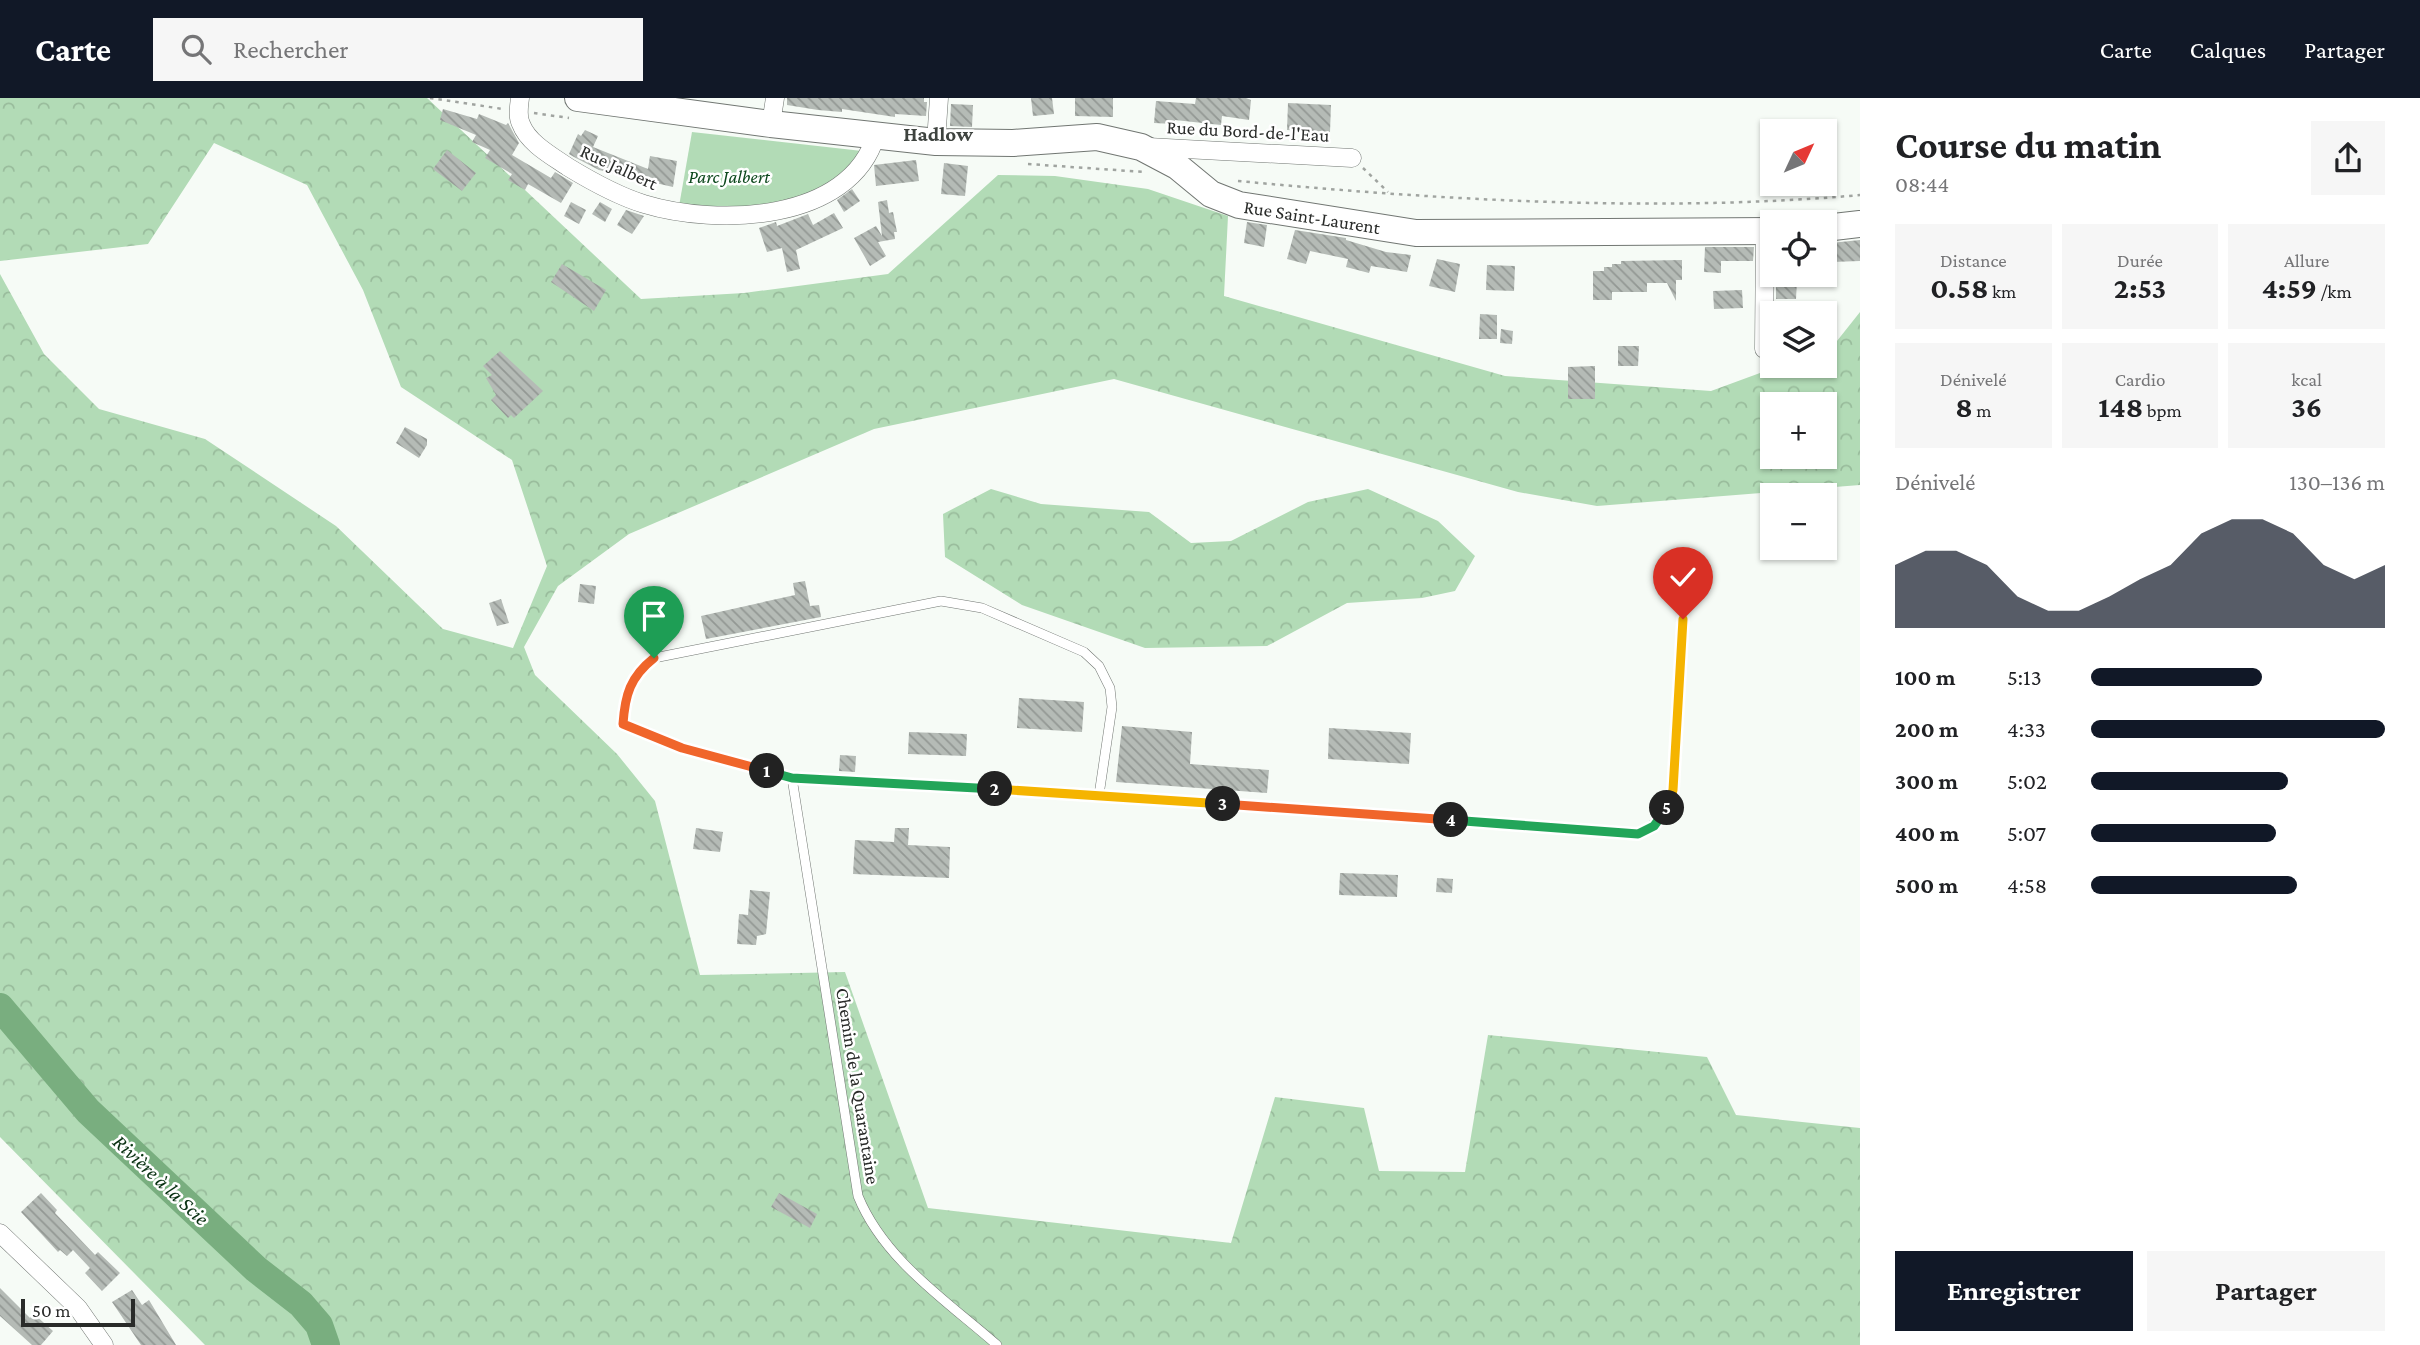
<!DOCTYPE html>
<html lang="fr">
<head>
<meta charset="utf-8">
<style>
  :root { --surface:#fff; --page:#f6f6f6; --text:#202124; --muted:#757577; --accent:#111827 }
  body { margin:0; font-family:"Crimson Pro",serif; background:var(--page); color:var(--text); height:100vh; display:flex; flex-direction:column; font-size:26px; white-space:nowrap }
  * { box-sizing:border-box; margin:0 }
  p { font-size:23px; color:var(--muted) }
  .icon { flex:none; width:38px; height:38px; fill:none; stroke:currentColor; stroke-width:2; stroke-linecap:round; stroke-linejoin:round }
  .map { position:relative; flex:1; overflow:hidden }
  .side { display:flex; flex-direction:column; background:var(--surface); width:560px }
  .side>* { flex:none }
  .needle { width:46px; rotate:46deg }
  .buttons { position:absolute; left:1760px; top:21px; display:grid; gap:14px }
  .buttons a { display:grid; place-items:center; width:77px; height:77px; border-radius:0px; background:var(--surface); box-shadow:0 2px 5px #0004; font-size:35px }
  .scale { position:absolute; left:21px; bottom:18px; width:114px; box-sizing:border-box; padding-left:7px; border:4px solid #292b29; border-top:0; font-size:19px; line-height:24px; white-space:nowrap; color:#292b29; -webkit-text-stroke:5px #fff; paint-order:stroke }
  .pin { position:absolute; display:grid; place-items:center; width:60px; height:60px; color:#fff; margin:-72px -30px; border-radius:50% 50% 50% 0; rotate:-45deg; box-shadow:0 0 7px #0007 }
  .pin .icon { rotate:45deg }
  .km { position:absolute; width:35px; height:35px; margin:-18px; border-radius:50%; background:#222; color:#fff; font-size:19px; line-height:35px; text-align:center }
  .round { display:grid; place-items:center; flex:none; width:74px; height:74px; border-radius:0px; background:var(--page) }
  .summary { display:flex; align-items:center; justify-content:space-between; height:119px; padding:0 35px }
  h1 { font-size:38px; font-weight:700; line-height:52px }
  .stats { display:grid; grid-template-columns:repeat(3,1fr); gap:10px; height:119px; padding:7px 35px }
  .stats div { display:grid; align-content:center; border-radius:0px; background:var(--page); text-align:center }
  .stats b { font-size:30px; font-weight:700 }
  .stats small { font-size:19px; font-weight:400 }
  .stats p { font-size:19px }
  .chart { height:196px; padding:14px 35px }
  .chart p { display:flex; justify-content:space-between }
  .chart svg { width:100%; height:126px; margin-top:7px; fill:var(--accent); opacity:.7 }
  .button { display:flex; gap:14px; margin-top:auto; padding:14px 35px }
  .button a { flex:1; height:80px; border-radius:0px; background:var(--accent); color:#fff; font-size:28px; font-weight:700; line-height:80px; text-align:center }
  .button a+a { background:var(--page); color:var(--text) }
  ul { padding:0 35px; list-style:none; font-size:23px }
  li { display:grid; grid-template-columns:112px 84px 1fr; align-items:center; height:52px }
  li i { height:18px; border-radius:9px; background:var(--accent) }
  header { display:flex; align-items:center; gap:42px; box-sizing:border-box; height:98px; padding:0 35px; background:var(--accent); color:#fff }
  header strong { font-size:33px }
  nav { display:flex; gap:38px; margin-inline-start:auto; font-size:24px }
  .search { width:490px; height:63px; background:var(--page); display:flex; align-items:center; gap:18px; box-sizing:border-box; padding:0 24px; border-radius:0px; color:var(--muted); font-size:26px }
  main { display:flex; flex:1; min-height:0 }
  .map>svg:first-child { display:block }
  .forest { fill:url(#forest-crowns); fill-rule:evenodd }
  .park { fill:#b2dbb6 }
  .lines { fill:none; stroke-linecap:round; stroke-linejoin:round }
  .river { stroke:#79ae7f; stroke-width:28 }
  .building { fill:url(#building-back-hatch) }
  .lane-casing { stroke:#717672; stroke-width:10 }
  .street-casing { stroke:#717672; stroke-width:19 }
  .secondary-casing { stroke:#717672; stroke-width:28 }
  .path { stroke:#a0a4a0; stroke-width:2.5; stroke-dasharray:3.5 5; stroke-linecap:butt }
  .lane { stroke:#fff; stroke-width:9 }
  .street { stroke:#fff; stroke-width:18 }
  .secondary { stroke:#fff; stroke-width:26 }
  .split-1-casing { stroke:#fff; stroke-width:14 }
  .split-2-casing { stroke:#fff; stroke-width:14 }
  .split-3-casing { stroke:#fff; stroke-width:14 }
  .split-4-casing { stroke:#fff; stroke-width:14 }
  .split-5-casing { stroke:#fff; stroke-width:14 }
  .split-6-casing { stroke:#fff; stroke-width:14 }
  .split-1 { stroke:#f0652b; stroke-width:9 }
  .split-2 { stroke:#22a559; stroke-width:9 }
  .split-3 { stroke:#f5b400; stroke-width:9 }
  .split-4 { stroke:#f0652b; stroke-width:9 }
  .split-5 { stroke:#22a559; stroke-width:9 }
  .split-6 { stroke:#f5b400; stroke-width:9 }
  .labels { text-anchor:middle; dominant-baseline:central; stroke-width:5; stroke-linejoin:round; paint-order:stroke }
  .street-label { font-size:19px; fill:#292b29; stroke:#fff }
  .park-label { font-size:19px; font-style:italic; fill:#0b471b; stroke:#fff }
  .neighbourhood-label { font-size:21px; font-weight:bold; fill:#3e433f; stroke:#fff }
  .water-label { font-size:21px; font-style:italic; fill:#0a3213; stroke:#fff }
</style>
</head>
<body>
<header>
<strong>Carte</strong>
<div class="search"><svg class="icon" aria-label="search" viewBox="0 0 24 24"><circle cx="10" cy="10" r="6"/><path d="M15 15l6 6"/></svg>Rechercher</div>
<nav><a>Carte</a><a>Calques</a><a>Partager</a></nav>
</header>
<main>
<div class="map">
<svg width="1860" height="1247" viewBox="0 0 1860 1247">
  <defs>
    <pattern id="forest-crowns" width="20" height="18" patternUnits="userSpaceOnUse" patternTransform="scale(1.75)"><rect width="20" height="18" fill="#b2dbb6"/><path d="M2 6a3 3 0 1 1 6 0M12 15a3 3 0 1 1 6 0" fill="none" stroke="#99bc9c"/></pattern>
    <pattern id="building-back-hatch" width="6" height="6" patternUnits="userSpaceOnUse" patternTransform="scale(1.75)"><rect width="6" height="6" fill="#b5bbb6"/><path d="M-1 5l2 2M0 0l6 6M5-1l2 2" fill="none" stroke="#939894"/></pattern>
  </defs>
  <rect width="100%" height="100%" fill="#f6fbf6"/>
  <g class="forest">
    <path d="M0,0H427L641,201L744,195L888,176L998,77L1055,78L1148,91L1228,118L1224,198L1505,278L1711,293L1779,268H1825V250L1833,248L1860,214V387L1597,408L1518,394L1114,281L874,331L629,436L558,488L524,549L535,577L617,656L655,703L700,877L845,874L928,1110L1231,1145L1275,999L1364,1010L1379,1073L1465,1074L1488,937L1707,959L1736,1017L1860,1030V1247H205L0,1039V176L44,256L99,311L205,341L336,428L443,531L513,550L547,468L512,362L401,289L363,192L307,87L214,45L148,146L0,163ZM1773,306H1825V359H1773Z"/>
    <polygon points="991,391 1041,406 1149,414 1191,445 1231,443 1308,404 1368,391 1438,423 1475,458 1455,493 1422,500 1347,505 1267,548 1145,550 1022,507 945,459 943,416"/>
  </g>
  <polygon class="park" points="692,34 871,54 796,109 678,114"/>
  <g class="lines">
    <polyline class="river" points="0,909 88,1013 256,1171 301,1206 319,1227 326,1247"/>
  </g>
  <g class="building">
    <polygon points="787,0 924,0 924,4 927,4 926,18 895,16 895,19 842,11 842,14 818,12 787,7"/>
    <polygon points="1031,0 1052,0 1054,16 1033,18"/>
    <polygon points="1075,0 1113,0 1113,19 1075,18"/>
    <polygon points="1196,0 1246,0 1251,2 1249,22 1222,18 1221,27 1175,22 1174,26 1154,25 1156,3 1195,6"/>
    <polygon points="1288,5 1331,7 1330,34 1287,32"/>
    <polygon points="951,6 973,7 972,29 950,28"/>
    <polygon points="443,11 477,21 479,16 506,27 508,25 519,45 512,57 551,80 555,74 573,85 561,105 528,86 525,92 508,82 512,76 485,60 490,52 472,44 476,37 440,22"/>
    <polygon points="585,32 598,38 593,49 648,71 650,58 677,63 673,89 599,72 574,59 569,56 578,36 581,38"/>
    <polygon points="447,52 476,75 462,93 433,71"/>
    <polygon points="916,62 919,83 876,88 874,67"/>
    <polygon points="944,65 968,68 965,98 941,96"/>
    <polygon points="852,91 860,103 844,114 837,102"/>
    <polygon points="887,102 889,115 893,114 897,134 894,134 895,141 878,144 886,158 870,168 854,140 876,128 882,138 878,104"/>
    <polygon points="571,104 586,112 579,126 564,118"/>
    <polygon points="600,104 612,111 605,124 592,116"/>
    <polygon points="626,112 644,118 632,136 617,127"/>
    <polygon points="834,115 843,130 796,152 800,171 787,174 782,150 767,154 759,130 776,124 777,128 808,116 813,127"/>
    <polygon points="1247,124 1267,127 1264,149 1244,145"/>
    <polygon points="1295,132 1346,140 1346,142 1386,154 1411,157 1407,174 1371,168 1369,175 1346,169 1348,161 1310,153 1306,166 1287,161"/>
    <polygon points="1860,142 1860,163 1832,164 1831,145"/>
    <polygon points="1705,149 1754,149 1753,163 1721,163 1721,175 1704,174"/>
    <polygon points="1437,161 1460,166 1455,194 1429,188"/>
    <polygon points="1682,162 1682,182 1676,182 1676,203 1667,185 1647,185 1647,194 1612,194 1612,202 1593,202 1593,173 1604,173 1604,169 1612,169 1612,166 1621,166 1621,163"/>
    <polygon points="562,166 606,192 594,213 551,184"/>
    <polygon points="1487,167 1515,168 1514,193 1486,192"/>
    <polygon points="1776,181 1797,182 1796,201 1776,201"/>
    <polygon points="1742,192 1743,210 1714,211 1713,193"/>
    <polygon points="1480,216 1497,217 1497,241 1479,241"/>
    <polygon points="1501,231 1513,233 1512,246 1500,245"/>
    <polygon points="1618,248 1639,248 1638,268 1618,268"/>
    <polygon points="500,253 543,293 514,320 511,317 508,320 491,302 496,297 486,280 492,277 483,268"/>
    <polygon points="1595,268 1595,301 1568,301 1568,269"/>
    <polygon points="405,329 427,341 427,347 419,360 396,345"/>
    <polygon points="805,483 810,508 819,507 821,519 706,541 701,518 795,497 793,485"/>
    <polygon points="580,486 596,488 594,506 578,504"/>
    <polygon points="501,501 509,525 497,528 489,505"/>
    <polygon points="1019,600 1084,604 1082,634 1017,630"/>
    <polygon points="1122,628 1192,634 1190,666 1269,672 1267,695 1116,684"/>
    <polygon points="1329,630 1411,635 1409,666 1328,661"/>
    <polygon points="909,634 967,636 966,658 908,656"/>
    <polygon points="840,657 856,658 855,674 839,673"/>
    <polygon points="696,730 723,734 720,754 693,751"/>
    <polygon points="895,730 909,730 908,747 950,749 949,780 853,776 855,742 894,744"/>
    <polygon points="1340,775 1398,777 1397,799 1339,797"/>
    <polygon points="1437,780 1453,781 1452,795 1436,794"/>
    <polygon points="750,792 770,794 766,836 757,838 756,847 737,846 739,816 748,817"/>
    <polygon points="41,1095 57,1112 55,1115 95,1157 98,1154 120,1175 102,1193 85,1175 90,1170 73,1152 67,1158 60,1152 58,1154 21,1114"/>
    <polygon points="779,1095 817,1116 810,1130 771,1109"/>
    <polygon points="0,1190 30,1220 34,1216 53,1233 41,1247 32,1247 0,1218"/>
    <polygon points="132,1192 142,1207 149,1202 176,1247 141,1247 112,1204"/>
  </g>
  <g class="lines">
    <defs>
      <g id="lane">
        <path d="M792,680L858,1098C884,1162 947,1203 997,1247"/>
        <path d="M1099,697L1112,609L1110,590L1099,568L1084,554L982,510L941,503L654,560C630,579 625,597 623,626L682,650L792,680L1099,697L1638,736C1659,725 1665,714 1673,692L1683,521"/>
      </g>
      <g id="street">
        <path d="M520,0C519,9 517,18 521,26C528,45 552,58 568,69C591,83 618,98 644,106C716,128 850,125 876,37"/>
        <polyline points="771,26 775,0"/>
        <polyline points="936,44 939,0"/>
        <polyline points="1148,49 1352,60"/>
        <polyline points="1764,251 1765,134"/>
        <polyline points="0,1135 78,1210 104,1247"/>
      </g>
      <g id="secondary">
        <polyline points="578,0 771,26 936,44 1013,45 1097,39 1141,49 1177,68 1211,96 1239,107 1416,135 1773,133"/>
        <polyline points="1825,130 1860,126"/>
      </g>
    </defs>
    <use href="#lane" class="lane-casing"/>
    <use href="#street" class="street-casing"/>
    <use href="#secondary" class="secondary-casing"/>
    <g class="path">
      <polyline points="430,0 503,11"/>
      <polyline points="534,15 569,20"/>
      <polyline points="1028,66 1144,74"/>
      <polyline points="1363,70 1388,94"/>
      <path d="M1238,83C1439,102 1659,115 1860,97"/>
    </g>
    <use href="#lane" class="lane"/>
    <use href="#street" class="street"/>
    <use href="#secondary" class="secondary"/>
  </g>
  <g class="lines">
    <defs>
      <path id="split-1" d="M654,560C630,579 625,597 623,626L682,650L767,673"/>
      <polyline id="split-2" points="767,673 792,680 995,691"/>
      <polyline id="split-3" points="995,691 1223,706"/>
      <polyline id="split-4" points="1223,706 1451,722"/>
      <polyline id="split-5" points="1451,722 1638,736 1654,728 1667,710"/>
      <polyline id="split-6" points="1667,710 1673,692 1683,521"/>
    </defs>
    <use href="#split-1" class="split-1-casing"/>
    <use href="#split-2" class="split-2-casing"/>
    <use href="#split-3" class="split-3-casing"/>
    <use href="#split-4" class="split-4-casing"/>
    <use href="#split-5" class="split-5-casing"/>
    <use href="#split-6" class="split-6-casing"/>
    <use href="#split-1" class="split-1"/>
    <use href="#split-2" class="split-2"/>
    <use href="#split-3" class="split-3"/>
    <use href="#split-4" class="split-4"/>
    <use href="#split-5" class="split-5"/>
    <use href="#split-6" class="split-6"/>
  </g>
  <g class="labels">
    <g class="street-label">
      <text transform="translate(1248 33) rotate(3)">Rue du Bord-de-l'Eau</text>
      <text transform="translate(619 69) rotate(25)">Rue Jalbert</text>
      <text transform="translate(1312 119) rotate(9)">Rue Saint-Laurent</text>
      <text transform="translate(858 988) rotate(81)">Chemin de la Quarantaine</text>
    </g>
    <g class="park-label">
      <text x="729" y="78">Parc Jalbert</text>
    </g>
    <g class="neighbourhood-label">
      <text x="938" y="36">Hadlow</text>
    </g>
    <g class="water-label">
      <text transform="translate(161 1082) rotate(43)">Rivière à la Scie</text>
    </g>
  </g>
</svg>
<div class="buttons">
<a><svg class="needle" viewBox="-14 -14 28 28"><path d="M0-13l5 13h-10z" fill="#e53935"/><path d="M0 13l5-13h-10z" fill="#757577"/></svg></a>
<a><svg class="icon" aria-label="locate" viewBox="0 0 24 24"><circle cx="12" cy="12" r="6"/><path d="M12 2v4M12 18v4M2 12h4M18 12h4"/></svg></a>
<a><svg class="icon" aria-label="layers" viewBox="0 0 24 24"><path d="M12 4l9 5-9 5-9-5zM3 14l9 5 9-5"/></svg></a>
<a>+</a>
<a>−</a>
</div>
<div class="scale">50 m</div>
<div class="pin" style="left:654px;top:560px;background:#1e9e55"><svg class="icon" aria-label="arrive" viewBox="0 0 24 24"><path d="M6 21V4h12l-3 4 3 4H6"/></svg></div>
<div class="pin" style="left:1683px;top:521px;background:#d93025"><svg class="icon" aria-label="check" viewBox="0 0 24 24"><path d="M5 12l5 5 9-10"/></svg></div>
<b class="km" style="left:767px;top:673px">1</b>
<b class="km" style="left:995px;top:691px">2</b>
<b class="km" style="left:1223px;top:706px">3</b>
<b class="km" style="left:1451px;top:722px">4</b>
<b class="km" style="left:1667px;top:710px">5</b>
</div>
<section class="side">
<div class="summary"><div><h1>Course du matin</h1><p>08:44</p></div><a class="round"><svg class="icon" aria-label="share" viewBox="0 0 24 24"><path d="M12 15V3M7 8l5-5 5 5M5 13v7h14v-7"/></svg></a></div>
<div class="stats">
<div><p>Distance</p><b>0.58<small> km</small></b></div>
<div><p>Durée</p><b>2:53</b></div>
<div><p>Allure</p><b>4:59<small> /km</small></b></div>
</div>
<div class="stats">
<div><p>Dénivelé</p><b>8<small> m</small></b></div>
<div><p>Cardio</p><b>148<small> bpm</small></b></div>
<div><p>kcal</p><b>36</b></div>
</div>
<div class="chart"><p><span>Dénivelé</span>130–136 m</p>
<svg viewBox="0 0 160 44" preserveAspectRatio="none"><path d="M0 44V22L10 17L20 17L30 22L40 33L50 38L60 38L70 33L80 27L90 22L100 11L110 6L120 6L130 11L140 22L150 27L160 22V44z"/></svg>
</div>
<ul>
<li><b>100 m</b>5:13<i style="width:58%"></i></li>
<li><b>200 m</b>4:33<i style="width:100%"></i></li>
<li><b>300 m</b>5:02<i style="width:67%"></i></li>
<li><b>400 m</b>5:07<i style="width:63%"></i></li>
<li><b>500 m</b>4:58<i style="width:70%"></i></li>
</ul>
<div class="button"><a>Enregistrer</a><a>Partager</a></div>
</section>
</main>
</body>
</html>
